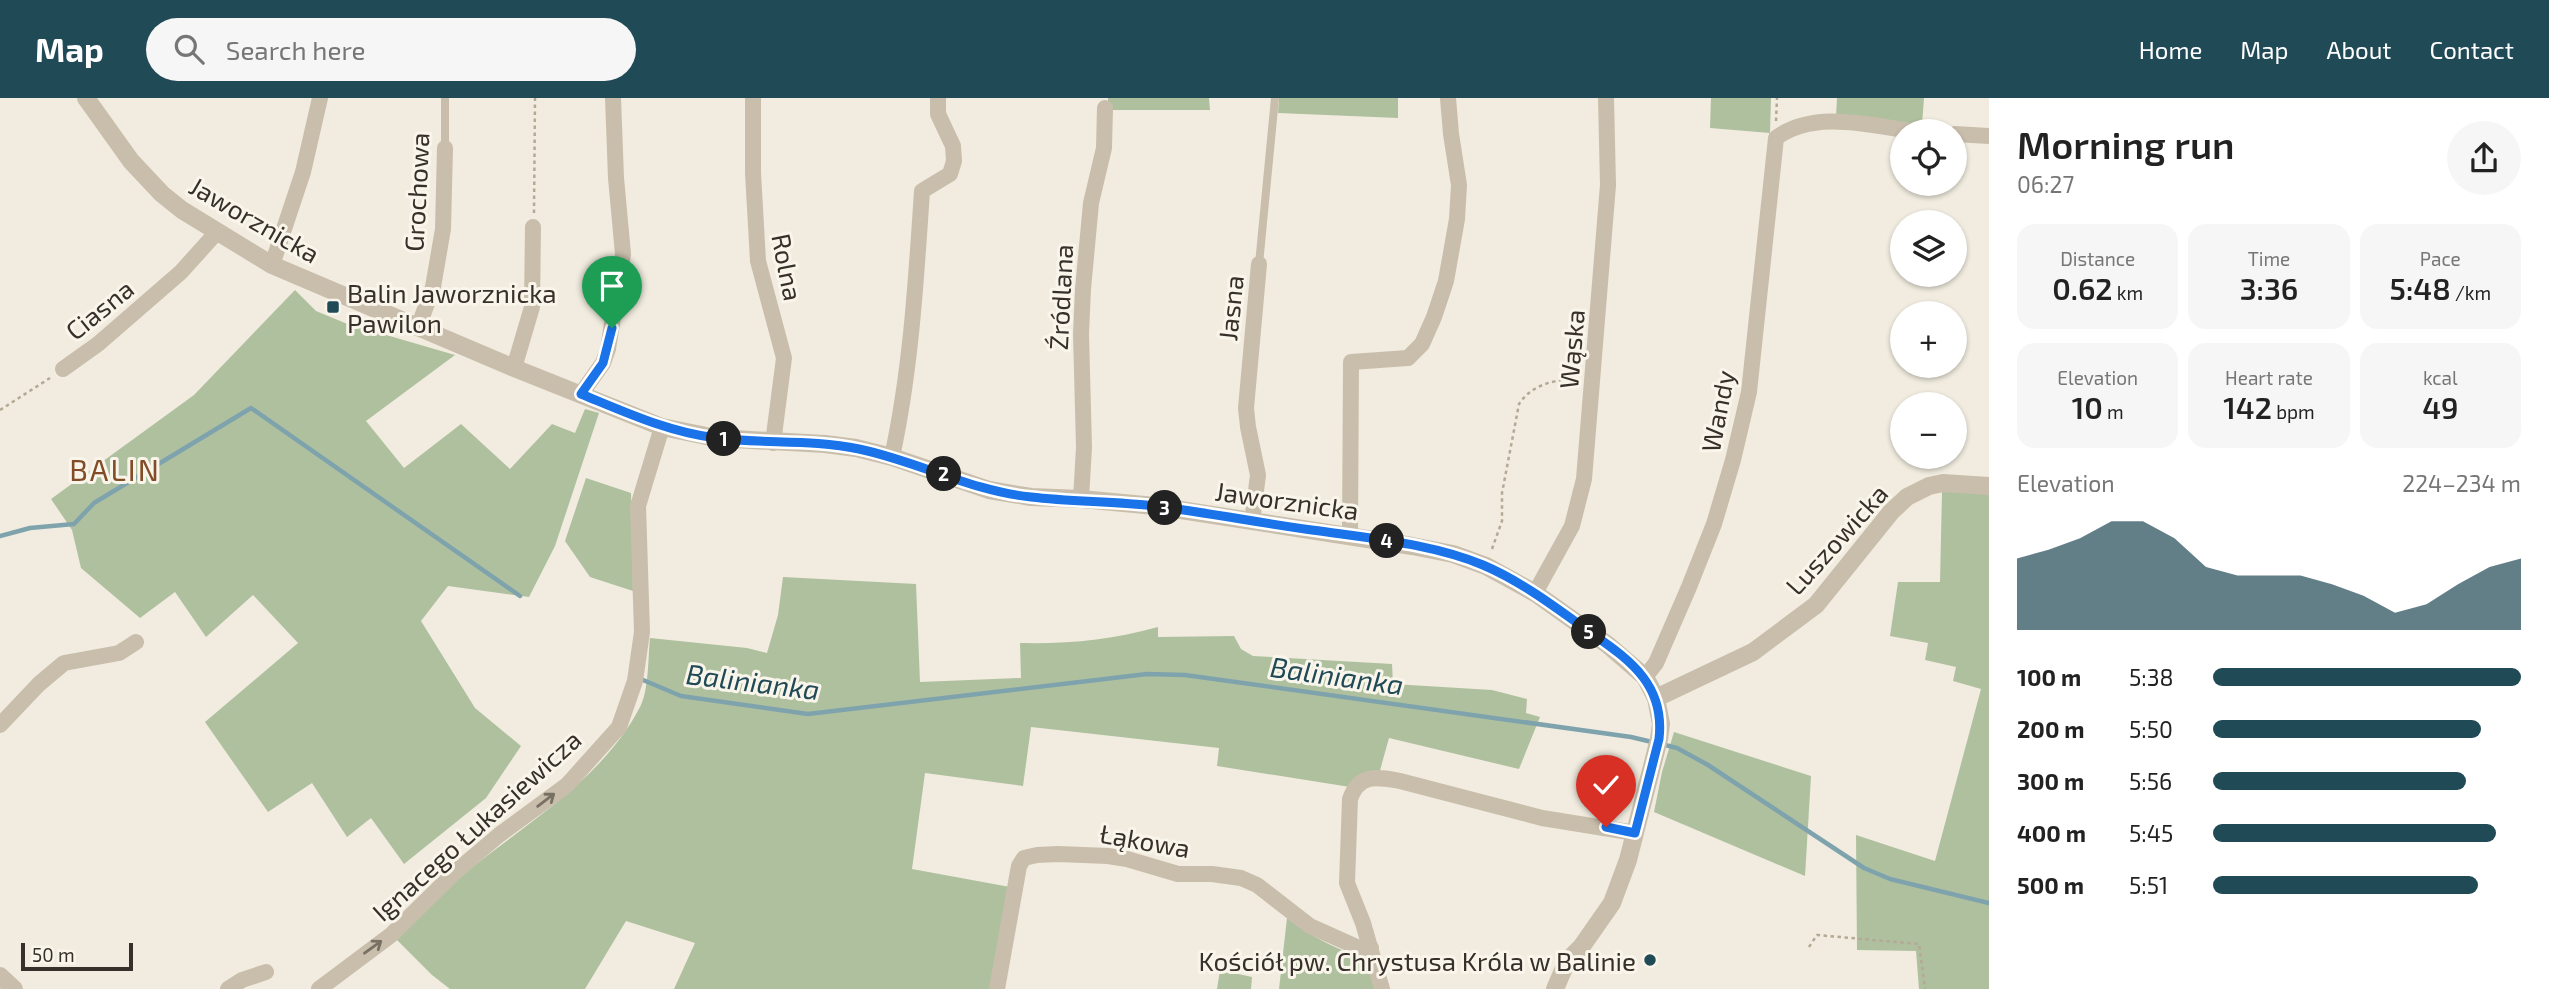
<!DOCTYPE html>
<html lang="en">
<head>
<meta charset="utf-8">
<style>
  :root { --surface:#fff; --page:#f6f6f6; --text:#222; --muted:#767676; --accent:#214a57 }
  body { margin:0; font-family:"Exo 2",sans-serif; background:var(--page); color:var(--text); height:100vh; display:flex; flex-direction:column; font-size:26px; white-space:nowrap }
  * { box-sizing:border-box; margin:0 }
  p { font-size:23px; color:var(--muted) }
  .icon { flex:none; width:38px; height:38px; fill:none; stroke:currentColor; stroke-width:2; stroke-linecap:round; stroke-linejoin:round }
  .map { position:relative; flex:1; overflow:hidden }
  .details { display:flex; flex-direction:column; background:var(--surface); width:560px }
  .details>* { flex:none }
  .tools { position:absolute; left:1890px; top:21px; display:grid; gap:14px }
  .tools a { display:grid; place-items:center; width:77px; height:77px; border-radius:50%; background:var(--surface); box-shadow:0 2px 5px #0004; font-size:35px }
  .scale { position:absolute; left:21px; bottom:18px; width:112px; box-sizing:border-box; padding-left:7px; border:4px solid #37302a; border-top:0; font-size:19px; line-height:24px; white-space:nowrap; color:#37302a; -webkit-text-stroke:5px #f9f5eb; paint-order:stroke }
  .pin { position:absolute; display:grid; place-items:center; width:60px; height:60px; color:#fff; margin:-72px -30px; border-radius:50% 50% 50% 0; rotate:-45deg; box-shadow:0 0 7px #0007 }
  .pin .icon { rotate:45deg }
  .km { position:absolute; width:35px; height:35px; margin:-18px; border-radius:50%; background:#222; color:#fff; font-size:19px; line-height:35px; text-align:center }
  .round { display:grid; place-items:center; flex:none; width:74px; height:74px; border-radius:37px; background:var(--page) }
  .headline { display:flex; align-items:center; justify-content:space-between; height:119px; padding:0 28px }
  h1 { font-size:38px; font-weight:600; line-height:52px }
  .figures { display:grid; grid-template-columns:repeat(3,1fr); gap:10px; height:119px; padding:7px 28px }
  .figures div { display:grid; align-content:center; border-radius:18px; background:var(--page); text-align:center }
  .figures b { font-size:30px; font-weight:600 }
  .figures small { font-size:19px; font-weight:400 }
  .figures p { font-size:19px }
  .chart { height:196px; padding:14px 28px }
  .chart p { display:flex; justify-content:space-between }
  .chart svg { width:100%; height:126px; margin-top:7px; fill:var(--accent); opacity:.7 }
  ul { padding:0 28px; list-style:none; font-size:23px }
  li { display:grid; grid-template-columns:112px 84px 1fr; align-items:center; height:52px }
  li i { height:18px; border-radius:9px; background:var(--accent) }
  header { display:flex; align-items:center; gap:42px; box-sizing:border-box; height:98px; padding:0 35px; background:var(--accent); color:#fff }
  header strong { font-size:33px }
  nav { display:flex; gap:38px; margin-inline-start:auto; font-size:24px }
  .search { width:490px; height:63px; background:var(--page); display:flex; align-items:center; gap:18px; box-sizing:border-box; padding:0 24px; border-radius:38px; color:var(--muted); font-size:26px }
  main { display:flex; flex:1; min-height:0 }
  .map>svg:first-child { display:block }
  .green { fill:#afc09f }
  .lines { fill:none; stroke-linecap:round; stroke-linejoin:round }
  .stream { stroke:#7fa3ad; stroke-width:4.5 }
  .path { stroke:#b5a895; stroke-width:2.5; stroke-dasharray:3.5 3.5; stroke-linecap:butt }
  .service { stroke:#c9beab; stroke-width:8 }
  .minor { stroke:#c9beab; stroke-width:16 }
  .tertiary { stroke:#c9beab; stroke-width:18 }
  .oneway { stroke:#797064 }
  .route-casing { stroke:#fff; stroke-width:14 }
  .route { stroke:#1a73e8; stroke-width:9 }
  .poi-dot { fill:#214a57; stroke:#f9f5eb; stroke-width:2.5 }
  .labels { text-anchor:middle; dominant-baseline:central; stroke-width:6; stroke-linejoin:round; paint-order:stroke }
  .street-label { font-size:26px; fill:#37302a; stroke:#f9f5eb }
  .poi-label { font-size:26px; fill:#37302a; stroke:#f9f5eb; text-anchor:start }
  .water-label { font-size:28px; font-style:italic; fill:#214a57; stroke:#f9f5eb }
  .quarter-label { font-size:30px; letter-spacing:2px; fill:#824c27; stroke:#f9f5eb }
</style>
</head>
<body>
<header>
<strong>Map</strong>
<div class="search"><svg class="icon" aria-label="search" viewBox="0 0 24 24"><circle cx="10" cy="10" r="6"/><path d="M15 15l6 6"/></svg>Search here</div>
<nav><a>Home</a><a>Map</a><a>About</a><a>Contact</a></nav>
</header>
<main>
<div class="map">
<svg width="1989" height="891" viewBox="0 0 1989 891">
  <rect width="100%" height="100%" fill="#f1ecdf"/>
  <g class="green">
    <polygon points="1108,0 1209,0 1210,12 1108,12"/>
    <polygon points="1279,0 1398,0 1398,20 1278,15"/>
    <polygon points="1711,0 1771,0 1770,35 1710,30"/>
    <polygon points="1837,0 1924,0 1922,27 1845,17 1836,19"/>
    <polygon points="295,192 316,213 345,225 455,257 366,323 404,370 461,326 510,371 552,326 575,335 585,311 599,315 555,448 529,499 448,488 421,523 475,610 521,648 486,700 404,766 371,720 347,739 312,685 268,714 205,624 298,545 253,497 206,539 175,494 140,520 81,470 72,432 51,401 194,297"/>
    <polygon points="586,380 631,395 633,493 590,479 565,443"/>
    <polygon points="1955,392 1989,395 1989,891 1919,891 1916,853 1857,852 1856,737 1935,763 1981,591 1953,583 1956,569 1925,562 1928,545 1890,538 1898,484 1940,484 1942,394"/>
    <path d="M783,479L916,486L920,584L1021,580L1020,545C1069,546 1111,542 1158,529V539L1234,538L1241,551L1253,558L1392,566L1393,586L1492,592L1527,601L1526,615L1540,619L1519,671L1389,640L1379,676L1350,689L1217,668L1219,650L1031,629L1023,688L925,675L912,771L1010,789L992,891H674L695,845L626,823L585,891H450L432,877L394,839C415,820 436,800 458,781C521,728 601,684 640,609C649,592 648,559 650,540L747,550L767,555L778,517Z"/>
    <polygon points="1674,634 1811,678 1805,778 1654,714 1662,674"/>
    <path d="M1287,820C1312,840 1341,853 1371,863L1377,891H1279Z"/>
    <polygon points="1220,872 1252,879 1251,891 1217,891"/>
  </g>
  <g class="lines">
    <g class="stream">
      <polyline points="0,438 30,430 74,426 94,405 251,310 520,498"/>
      <polyline points="643,582 681,598 808,616 1147,576 1185,577 1631,639 1652,644"/>
      <polyline points="1661,646 1677,650 1708,667 1864,770 1890,781 1989,805"/>
    </g>
    <g class="path">
      <polyline points="1776,23 1777,0"/>
      <polyline points="534,115 535,0"/>
      <polyline points="0,312 50,280"/>
      <path d="M1492,451L1502,423V395L1519,306C1532,286 1556,281 1579,281"/>
      <polyline points="1594,668 1633,674"/>
      <polyline points="1809,849 1817,837 1919,846 1925,891"/>
    </g>
    <g class="service">
      <polyline points="445,0 445,50"/>
      <polyline points="1259,166 1275,0"/>
    </g>
    <g class="minor">
      <polyline points="753,0 753,75 758,163 784,260 773,345"/>
      <polyline points="1955,36 1989,38"/>
      <polyline points="272,167 303,74 320,0"/>
      <polyline points="418,230 433,189 443,131 445,50"/>
      <polyline points="514,270 532,209 533,129"/>
      <polyline points="63,271 98,246 181,174 217,134"/>
      <polyline points="581,296 603,265 608,251 623,156 616,80 613,0"/>
      <path d="M892,359C911,271 916,183 922,93L950,76L954,63L953,48L938,16V0"/>
      <polyline points="1081,401 1084,349 1081,236 1083,191 1091,105 1104,50 1105,10"/>
      <polyline points="1252,424 1258,377 1248,329 1246,310 1259,166"/>
      <polyline points="1350,438 1351,264 1408,260 1422,246 1434,219 1446,183 1457,121 1459,87 1451,36 1448,0"/>
      <polyline points="1535,495 1572,428 1584,381 1608,87 1606,0"/>
      <path d="M1645,579L1656,565L1689,489L1714,426L1733,362L1749,294L1776,40C1814,12 1868,27 1911,33"/>
      <polyline points="0,627 39,586 64,565 119,555 136,544"/>
      <polyline points="228,891 242,882 266,874"/>
      <polyline points="319,891 391,837 454,775 499,737 567,687 619,629 635,583 642,534 638,408 662,329"/>
      <polyline points="997,891 1019,768 1024,760 1037,757 1058,756 1108,758 1127,761 1178,776 1212,776 1241,780 1257,787 1310,828 1359,850 1371,850"/>
      <path d="M1382,891L1363,825L1347,785L1350,701C1359,675 1377,679 1400,683L1542,720L1635,735"/>
    </g>
    <g class="tertiary">
      <polyline points="86,0 131,63 162,96 182,112 272,167 514,270 662,329 716,340 825,346 856,350 892,359 989,392 1031,399 1081,401 1155,408 1412,448 1453,456 1486,468 1535,495 1608,547 1645,579 1656,600 1661,626 1659,641 1628,762 1612,805 1582,848 1567,863 1555,891"/>
      <polyline points="1656,600 1753,554 1816,507 1891,414 1907,399 1929,388 1943,385 1989,388"/>
      <polyline points="0,878 14,891"/>
    </g>
  </g>
  <defs><path id="oneway-shaft" d="M-6 0H5M1.5-3L5.5 0L1.5 3" fill="none" stroke-width="1.6" stroke-linecap="round" stroke-linejoin="round" transform="scale(1.75)"/></defs>
  <g class="oneway">
    <use href="#oneway-shaft" transform="translate(546 702) rotate(-37)"/>
    <use href="#oneway-shaft" transform="translate(373 849) rotate(-36)"/>
  </g>
  <g class="lines">
    <defs>
      <path id="route" d="M612,230L603,265L581,296C625,314 668,334 716,340C764,346 812,341 859,351C917,363 971,393 1031,399C1072,404 1114,403 1155,408C1211,415 1265,426 1320,433C1374,441 1433,446 1483,467C1523,484 1559,512 1594,537C1633,564 1665,589 1659,641L1635,735L1606,729"/>
    </defs>
    <use href="#route" class="route-casing"/>
    <use href="#route" class="route"/>
  </g>
  <g class="poi-dot">
    <rect x="326" y="202" width="14" height="14" rx="3.5"/>
    <circle cx="1650" cy="862" r="7"/>
  </g>
  <g class="labels">
    <g class="street-label">
      <text transform="translate(416 94) rotate(-87)">Grochowa</text>
      <text transform="translate(255 121) rotate(30)">Jaworznicka</text>
      <text transform="translate(788 169) rotate(79)">Rolna</text>
      <text transform="translate(1060 199) rotate(-87)">Źródlana</text>
      <text transform="translate(1230 210) rotate(-84)">Jasna</text>
      <text transform="translate(99 211) rotate(-39)">Ciasna</text>
      <text transform="translate(1571 251) rotate(-85)">Wąska</text>
      <text transform="translate(1717 313) rotate(-79)">Wandy</text>
      <text transform="translate(1287 402) rotate(8)">Jaworznicka</text>
      <text transform="translate(1836 441) rotate(-48)">Luszowicka</text>
      <text transform="translate(476 727) rotate(-42)">Ignacego Łukasiewicza</text>
      <text transform="translate(1145 742) rotate(10)">Łąkowa</text>
    </g>
    <g class="poi-label">
      <text x="347" y="194">Balin Jaworznicka<tspan x="347" dy="30">Pawilon</tspan></text>
      <text x="1636" y="862" text-anchor="end">Kościół pw. Chrystusa Króla w Balinie</text>
    </g>
    <g class="water-label">
      <text transform="translate(1337 577) rotate(8)">Balinianka</text>
      <text transform="translate(753 583) rotate(7)">Balinianka</text>
    </g>
    <g class="quarter-label">
      <text x="115" y="371">BALIN</text>
    </g>
  </g>
</svg>
<div class="tools">
<a><svg class="icon" aria-label="locate" viewBox="0 0 24 24"><circle cx="12" cy="12" r="6"/><path d="M12 2v4M12 18v4M2 12h4M18 12h4"/></svg></a>
<a><svg class="icon" aria-label="layers" viewBox="0 0 24 24"><path d="M12 4l9 5-9 5-9-5zM3 14l9 5 9-5"/></svg></a>
<a>+</a>
<a>−</a>
</div>
<div class="scale">50 m</div>
<div class="pin" style="left:612px;top:230px;background:#1e9e55"><svg class="icon" aria-label="arrive" viewBox="0 0 24 24"><path d="M6 21V4h12l-3 4 3 4H6"/></svg></div>
<div class="pin" style="left:1606px;top:729px;background:#d93025"><svg class="icon" aria-label="check" viewBox="0 0 24 24"><path d="M5 12l5 5 9-10"/></svg></div>
<b class="km" style="left:724px;top:341px">1</b>
<b class="km" style="left:944px;top:376px">2</b>
<b class="km" style="left:1165px;top:410px">3</b>
<b class="km" style="left:1387px;top:443px">4</b>
<b class="km" style="left:1589px;top:534px">5</b>
</div>
<section class="details">
<div class="headline"><div><h1>Morning run</h1><p>06:27</p></div><a class="round"><svg class="icon" aria-label="share" viewBox="0 0 24 24"><path d="M12 15V3M7 8l5-5 5 5M5 13v7h14v-7"/></svg></a></div>
<div class="figures">
<div><p>Distance</p><b>0.62<small> km</small></b></div>
<div><p>Time</p><b>3:36</b></div>
<div><p>Pace</p><b>5:48<small> /km</small></b></div>
</div>
<div class="figures">
<div><p>Elevation</p><b>10<small> m</small></b></div>
<div><p>Heart rate</p><b>142<small> bpm</small></b></div>
<div><p>kcal</p><b>49</b></div>
</div>
<div class="chart"><p><span>Elevation</span>224–234 m</p>
<svg viewBox="0 0 160 44" preserveAspectRatio="none"><path d="M0 44V19L10 16L20 12L30 6L40 6L50 12L60 22L70 25L80 25L90 25L100 28L110 32L120 38L130 35L140 28L150 22L160 19V44z"/></svg>
</div>
<ul>
<li><b>100 m</b>5:38<i style="width:100%"></i></li>
<li><b>200 m</b>5:50<i style="width:87%"></i></li>
<li><b>300 m</b>5:56<i style="width:82%"></i></li>
<li><b>400 m</b>5:45<i style="width:92%"></i></li>
<li><b>500 m</b>5:51<i style="width:86%"></i></li>
</ul>
</section>
</main>
</body>
</html>
